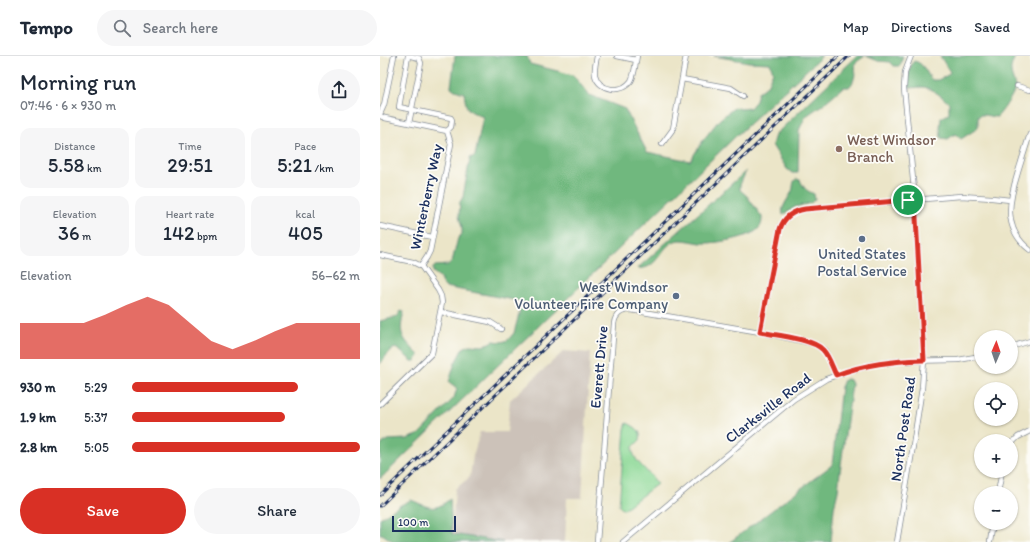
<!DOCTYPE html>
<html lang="en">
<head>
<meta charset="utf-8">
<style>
  :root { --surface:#fff; --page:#f6f6f7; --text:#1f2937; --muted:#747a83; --line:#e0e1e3; --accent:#d93025 }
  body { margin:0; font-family:Itim,sans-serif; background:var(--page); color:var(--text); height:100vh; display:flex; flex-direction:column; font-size:15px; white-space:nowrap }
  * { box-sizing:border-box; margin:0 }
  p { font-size:13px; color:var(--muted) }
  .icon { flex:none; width:22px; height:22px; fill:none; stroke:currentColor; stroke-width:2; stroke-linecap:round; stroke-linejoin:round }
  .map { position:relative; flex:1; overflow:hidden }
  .side { display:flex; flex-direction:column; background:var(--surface); width:380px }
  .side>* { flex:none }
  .needle { width:26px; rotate:2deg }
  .fabs { position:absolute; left:594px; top:274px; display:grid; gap:8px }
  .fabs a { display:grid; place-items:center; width:44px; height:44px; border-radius:50%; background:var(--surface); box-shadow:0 1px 3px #0004; font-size:20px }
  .scale { position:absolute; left:12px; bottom:10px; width:64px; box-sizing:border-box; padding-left:4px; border:2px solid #1b2f5e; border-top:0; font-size:11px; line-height:14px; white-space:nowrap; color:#1b2f5e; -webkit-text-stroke:3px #fdfcf7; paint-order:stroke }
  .pin { position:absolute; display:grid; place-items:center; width:34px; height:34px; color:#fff; margin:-17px; border:2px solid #fff; border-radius:50%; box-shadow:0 1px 4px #0007 }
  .round { display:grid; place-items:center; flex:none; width:42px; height:42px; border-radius:21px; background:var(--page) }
  .head { display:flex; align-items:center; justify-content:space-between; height:68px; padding:0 20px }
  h1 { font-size:22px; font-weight:600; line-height:30px }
  .stats { display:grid; grid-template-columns:repeat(3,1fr); gap:6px; height:68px; padding:4px 20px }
  .stats div { display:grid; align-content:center; border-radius:10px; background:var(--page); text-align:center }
  .stats b { font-size:20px; font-weight:600 }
  .stats small { font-size:11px; font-weight:400 }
  .stats p { font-size:11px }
  .chart { height:112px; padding:8px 20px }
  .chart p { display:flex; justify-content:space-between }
  .chart svg { width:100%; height:72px; margin-top:4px; fill:var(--accent); opacity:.7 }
  .button { display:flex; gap:8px; margin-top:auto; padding:8px 20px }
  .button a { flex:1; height:46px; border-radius:24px; background:var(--accent); color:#fff; font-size:16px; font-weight:600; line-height:46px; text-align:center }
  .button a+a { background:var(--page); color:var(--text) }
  ul { padding:0 20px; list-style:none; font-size:13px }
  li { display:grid; grid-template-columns:64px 48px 1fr; align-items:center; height:30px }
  li i { height:10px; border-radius:5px; background:var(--accent) }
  header { display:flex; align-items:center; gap:24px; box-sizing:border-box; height:56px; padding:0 20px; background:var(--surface); border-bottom:1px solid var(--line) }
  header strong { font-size:19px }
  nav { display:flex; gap:22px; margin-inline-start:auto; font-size:14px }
  .search { width:280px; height:36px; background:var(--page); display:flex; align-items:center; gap:10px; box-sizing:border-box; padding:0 14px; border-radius:22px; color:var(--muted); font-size:15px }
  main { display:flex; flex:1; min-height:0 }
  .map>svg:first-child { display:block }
  .industrial { fill:#ccc2b9 }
  .green { fill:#8bd895; stroke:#53847a }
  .forest { fill:#70b87e; stroke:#46746e }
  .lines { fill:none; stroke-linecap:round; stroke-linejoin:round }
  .minor-casing { stroke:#838a93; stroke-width:6 }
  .minor { stroke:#fff; stroke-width:4.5 }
  .rail-casing { stroke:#1b2f5e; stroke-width:3 }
  .rail { stroke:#fdfcf7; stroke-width:1.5; stroke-dasharray:4.5; stroke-linecap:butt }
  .route-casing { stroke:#fff; stroke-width:8 }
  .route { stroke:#d93025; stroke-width:5 }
  .education-dot { fill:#8d6e63; stroke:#fdfcf7; stroke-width:1.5 }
  .service-dot { fill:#5c6f8a; stroke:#fdfcf7; stroke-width:1.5 }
  .labels { text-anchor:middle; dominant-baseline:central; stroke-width:3.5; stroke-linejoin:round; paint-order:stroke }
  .education-label { font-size:15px; fill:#785e54; stroke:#fdfcf7; text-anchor:start }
  .street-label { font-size:15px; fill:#1b2f5e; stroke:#fdfcf7 }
  .service-label { font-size:15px; fill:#4e5e75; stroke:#fdfcf7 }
</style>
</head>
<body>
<header>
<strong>Tempo</strong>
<div class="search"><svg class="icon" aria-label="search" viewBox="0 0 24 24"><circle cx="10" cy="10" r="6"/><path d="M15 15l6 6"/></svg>Search here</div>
<nav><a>Map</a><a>Directions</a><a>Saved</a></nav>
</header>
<main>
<section class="side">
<div class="head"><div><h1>Morning run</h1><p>07:46 · 6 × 930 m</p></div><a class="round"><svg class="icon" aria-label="share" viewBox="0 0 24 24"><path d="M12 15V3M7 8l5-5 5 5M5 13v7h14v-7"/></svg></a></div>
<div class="stats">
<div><p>Distance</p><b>5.58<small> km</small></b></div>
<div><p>Time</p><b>29:51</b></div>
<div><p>Pace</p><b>5:21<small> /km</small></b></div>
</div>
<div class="stats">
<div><p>Elevation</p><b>36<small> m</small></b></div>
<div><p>Heart rate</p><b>142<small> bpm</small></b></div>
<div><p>kcal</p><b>405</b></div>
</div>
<div class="chart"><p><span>Elevation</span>56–62 m</p>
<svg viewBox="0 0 160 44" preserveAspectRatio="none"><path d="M0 44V22L10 22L20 22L30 22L40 17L50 11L60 6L70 11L80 22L90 33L100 38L110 33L120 27L130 22L140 22L150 22L160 22V44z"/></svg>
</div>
<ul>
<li><b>930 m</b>5:29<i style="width:73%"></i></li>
<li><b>1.9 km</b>5:37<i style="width:67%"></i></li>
<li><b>2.8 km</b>5:05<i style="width:100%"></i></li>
</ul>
<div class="button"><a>Save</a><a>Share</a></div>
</section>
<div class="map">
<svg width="650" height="486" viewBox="0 0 650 486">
  <rect width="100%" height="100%" fill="#fdfcf7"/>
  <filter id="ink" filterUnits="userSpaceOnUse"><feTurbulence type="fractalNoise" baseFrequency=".025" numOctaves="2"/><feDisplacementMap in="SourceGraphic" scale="8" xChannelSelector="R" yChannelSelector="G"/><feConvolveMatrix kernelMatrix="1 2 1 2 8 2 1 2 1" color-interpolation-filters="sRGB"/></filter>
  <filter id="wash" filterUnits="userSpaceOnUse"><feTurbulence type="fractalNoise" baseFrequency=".012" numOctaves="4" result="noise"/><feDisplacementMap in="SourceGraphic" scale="16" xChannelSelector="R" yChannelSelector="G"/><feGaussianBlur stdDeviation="0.9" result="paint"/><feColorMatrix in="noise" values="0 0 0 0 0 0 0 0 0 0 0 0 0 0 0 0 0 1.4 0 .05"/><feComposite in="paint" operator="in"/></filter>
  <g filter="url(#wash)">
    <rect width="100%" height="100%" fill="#ebe5c8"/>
    <polygon class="industrial" points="184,295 210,297 202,442 187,442 185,486 123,486 72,478 75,433 90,421 93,400 100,376 127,376 130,344"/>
    <path class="green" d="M247,367C255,371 262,374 260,384L253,391C250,404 272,417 277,428L244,453H242L239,450L245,373Z"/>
    <g class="forest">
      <path d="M75,0H147L150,8L193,19L209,39L245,53L267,96L310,105L324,83L339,64L355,51L360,53L370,52L376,45L378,36L387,30L393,16L390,7L369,6L334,0H442L355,81L0,423V390L7,384L27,383L38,379L74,342L77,332L69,326L75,307L83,292L90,289L103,290L113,285L122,286L128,284L134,277L142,247L140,245L65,231L61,226V222L53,216V212L55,210L68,209L72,206L78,182L82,178V172L79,160L80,146L83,141L90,102L95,100L103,61C86,53 87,56 84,37L75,34L71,31Z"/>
      <path d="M477,0H485L475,7C476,15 475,26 469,31H463L442,49L426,60L419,74L418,117H412L407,113L392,89L395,79Z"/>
      <polygon points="486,0 523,0 520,10 514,10 510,6 498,5"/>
      <path d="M560,0H635C634,4 630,11 631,15C631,21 634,25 635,31C635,37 622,56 617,61C610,61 605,58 600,59L598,61V72L581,83L575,78L568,83L561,82L560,72L561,62L569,58V47C562,41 556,35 547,32C541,29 534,34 528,30C528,22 529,10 534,5C544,7 546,17 552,24H558L568,19L570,16Z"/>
      <path d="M366,115L360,129V134L367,140L382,161C382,164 382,169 379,172C372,182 333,188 321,187C314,186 307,184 300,184C281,185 279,215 258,212Z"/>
      <path d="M416,123L420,124C424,132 425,134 434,138L435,143L431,147L415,151L403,159C400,151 409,143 412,135C414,131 412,127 416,123Z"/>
      <path d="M21,255L24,256C18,279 22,282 38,298L39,300L35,305H32L19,294L15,292L9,296L0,308V265L17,261Z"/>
      <polygon points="466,323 470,324 472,328 460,416 458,435 454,452 451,486 350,486 452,409 461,331 464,324"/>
      <path d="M70,443L72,478L123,486H14L2,478H0V462L19,450L31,444C49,451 53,457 70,443Z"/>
    </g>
  </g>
  <g filter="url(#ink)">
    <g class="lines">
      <defs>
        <g id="minor">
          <polyline points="28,0 19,51 71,62 72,64 71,71 67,75"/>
          <path d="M217,0C216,6 214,13 215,19C219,35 241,38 251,25C255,18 255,8 257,0"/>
          <polyline points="237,0 256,4"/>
          <polyline points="302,23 351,32 363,40"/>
          <polyline points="637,30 650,34"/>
          <polyline points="0,58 4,49 14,0"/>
          <polyline points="0,60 5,62 67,75 71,88 50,195 47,201 41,210"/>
          <polyline points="29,67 41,7 39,2 31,0"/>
          <path d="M650,78C646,90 642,103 638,116C629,145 622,172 650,194"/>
          <polyline points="282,88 293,73 306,0"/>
          <polyline points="0,170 52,181"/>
          <polyline points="0,199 33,206 41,210 58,234 61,240 62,247 52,297 0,348"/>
          <polyline points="61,256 110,266 121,273"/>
          <path d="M380,276L400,173C404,161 413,155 425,153L581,140L612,142L630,144"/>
          <polyline points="631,291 650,285"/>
          <polyline points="631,388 638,381 650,375"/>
          <polyline points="618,437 622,415"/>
          <path d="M217,486L234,268C235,258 242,254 251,254L380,276L432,287L437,289L445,295L456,319"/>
          <polyline points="243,486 414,343 446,323 468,315 494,308 521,305 578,304 601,300"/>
          <polyline points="517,486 533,390 542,332 544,304 535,144 524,32 525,16 531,0"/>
          <polyline points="610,486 613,467"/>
        </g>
      </defs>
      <use href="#minor" class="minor-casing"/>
      <use href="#minor" class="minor"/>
      <defs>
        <g id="rail">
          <polyline points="0,439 458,0"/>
          <polyline points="0,450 469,0"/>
        </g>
      </defs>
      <use href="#rail" class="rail-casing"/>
      <use href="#rail" class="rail"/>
    </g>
  </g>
  <g class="lines" filter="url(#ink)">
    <defs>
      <path id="route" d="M528,144H535L544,304C513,305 485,308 456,319C452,311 449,300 443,294C434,283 395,279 380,276L400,173C404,161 413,155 425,153Z"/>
    </defs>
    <use href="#route" class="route-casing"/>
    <use href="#route" class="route"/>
  </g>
  <circle class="education-dot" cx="459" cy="93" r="4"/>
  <g class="service-dot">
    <circle cx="482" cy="183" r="4"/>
    <circle cx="296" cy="240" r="4"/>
  </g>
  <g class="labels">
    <g class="education-label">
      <text x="467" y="84">West Windsor<tspan x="467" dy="17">Branch</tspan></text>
    </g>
    <g class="street-label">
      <text transform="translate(46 141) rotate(-78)">Winterberry Way</text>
      <text transform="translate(219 311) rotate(-85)">Everett Drive</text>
      <text transform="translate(388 352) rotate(-38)">Clarksville Road</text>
      <text transform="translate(523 373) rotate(-82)">North Post Road</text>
    </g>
    <g class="service-label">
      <text x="482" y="198">United States<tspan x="482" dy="17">Postal Service</tspan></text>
      <text x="288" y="231" text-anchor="end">West Windsor<tspan x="288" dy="17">Volunteer Fire Company</tspan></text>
    </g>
  </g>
</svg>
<div class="fabs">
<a><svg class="needle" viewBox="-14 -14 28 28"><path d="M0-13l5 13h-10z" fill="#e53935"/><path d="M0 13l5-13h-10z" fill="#747a83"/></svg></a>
<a><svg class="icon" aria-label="locate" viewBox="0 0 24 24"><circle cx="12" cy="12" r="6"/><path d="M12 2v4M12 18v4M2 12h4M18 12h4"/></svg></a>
<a>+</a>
<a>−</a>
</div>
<div class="scale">100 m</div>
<div class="pin" style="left:528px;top:144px;background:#1e9e55"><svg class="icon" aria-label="arrive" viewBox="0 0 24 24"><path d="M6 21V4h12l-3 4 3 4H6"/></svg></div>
</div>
</main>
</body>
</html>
